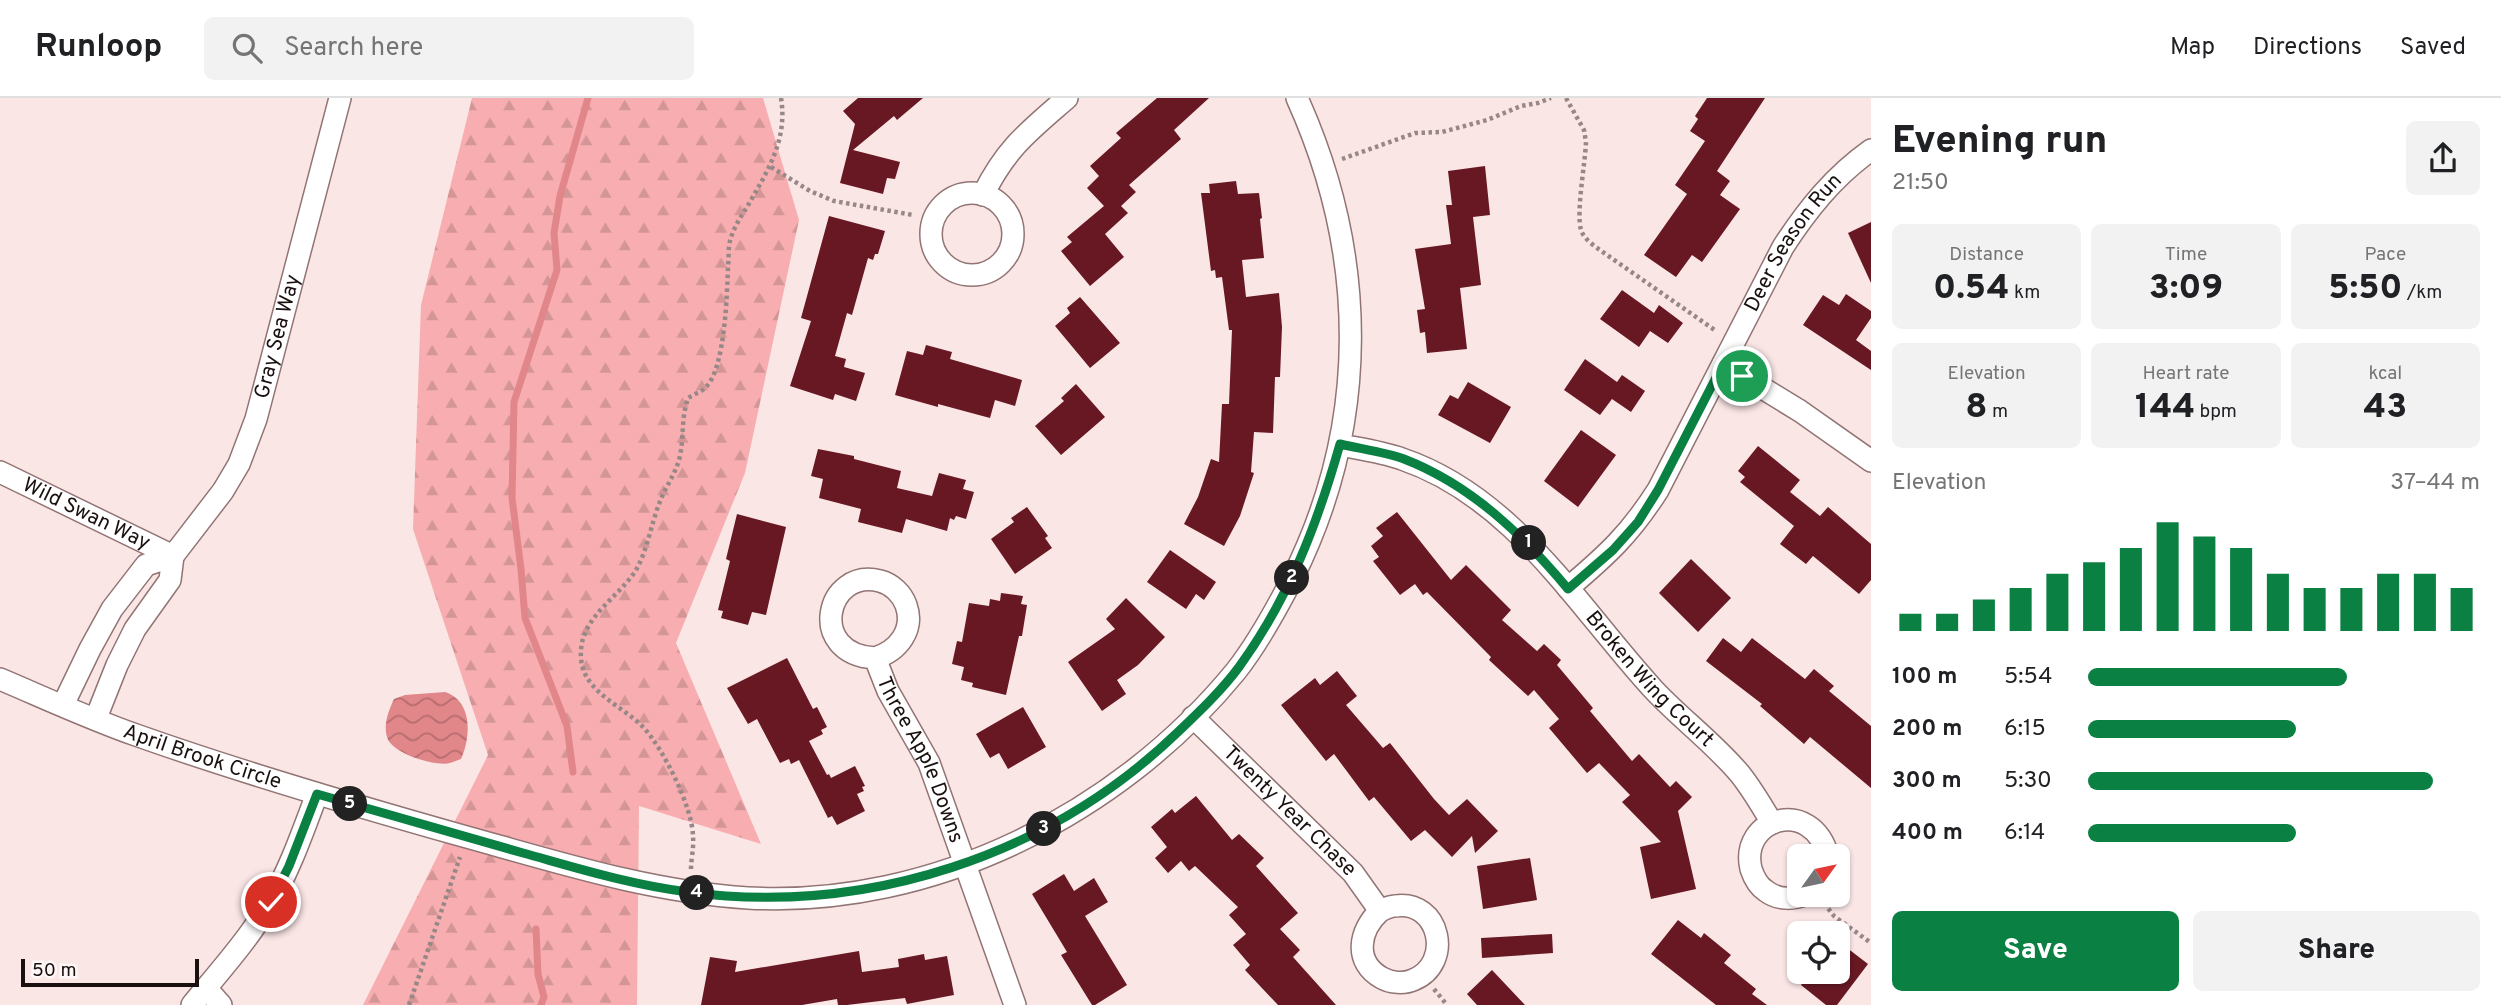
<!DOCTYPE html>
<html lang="en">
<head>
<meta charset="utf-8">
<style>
  :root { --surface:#fff; --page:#f2f2f2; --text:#202124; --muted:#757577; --line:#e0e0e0; --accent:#0b8043 }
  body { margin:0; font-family:Overpass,sans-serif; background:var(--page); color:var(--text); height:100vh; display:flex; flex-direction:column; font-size:26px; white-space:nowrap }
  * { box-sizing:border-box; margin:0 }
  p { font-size:23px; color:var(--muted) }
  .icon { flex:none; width:38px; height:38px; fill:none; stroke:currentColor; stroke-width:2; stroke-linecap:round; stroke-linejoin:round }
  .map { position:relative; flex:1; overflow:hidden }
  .side { display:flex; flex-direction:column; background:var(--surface); width:630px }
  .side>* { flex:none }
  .needle { width:46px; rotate:57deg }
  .fabs { position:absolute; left:1787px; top:746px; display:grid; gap:14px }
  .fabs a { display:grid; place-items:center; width:63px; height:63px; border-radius:10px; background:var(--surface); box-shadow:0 2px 5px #0004; font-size:35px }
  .scale { position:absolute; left:21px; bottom:18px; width:178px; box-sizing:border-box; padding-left:7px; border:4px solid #1b1010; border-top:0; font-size:19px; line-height:24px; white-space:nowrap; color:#1b1010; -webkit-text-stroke:5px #fef7f7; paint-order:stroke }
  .pin { position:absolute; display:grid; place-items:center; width:60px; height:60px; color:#fff; margin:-30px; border:4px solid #fff; border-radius:50%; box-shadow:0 2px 7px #0007 }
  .km { position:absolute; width:35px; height:35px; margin:-18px; border-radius:50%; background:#222; color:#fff; font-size:19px; line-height:35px; text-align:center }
  .round { display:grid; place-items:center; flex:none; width:74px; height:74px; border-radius:10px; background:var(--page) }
  .summary { display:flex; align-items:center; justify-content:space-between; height:119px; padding:0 21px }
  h1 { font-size:38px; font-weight:800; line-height:52px }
  .stats { display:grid; grid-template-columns:repeat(3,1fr); gap:10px; height:119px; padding:7px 21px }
  .stats div { display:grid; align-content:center; border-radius:10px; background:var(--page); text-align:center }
  .stats b { font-size:35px; font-weight:800 }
  .stats small { font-size:19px; font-weight:400 }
  .stats p { font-size:19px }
  .chart { height:196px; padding:14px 21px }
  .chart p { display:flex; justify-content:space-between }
  .chart svg { width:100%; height:126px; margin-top:7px; stroke:var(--accent); stroke-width:6 }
  .primary-button { display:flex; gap:14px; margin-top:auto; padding:14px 21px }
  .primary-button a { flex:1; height:80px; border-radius:10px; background:var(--accent); color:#fff; font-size:28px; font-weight:800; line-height:80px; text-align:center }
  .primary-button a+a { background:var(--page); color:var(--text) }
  ul { padding:0 21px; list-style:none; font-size:23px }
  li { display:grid; grid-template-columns:112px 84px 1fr; align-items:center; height:52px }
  li i { height:18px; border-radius:9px; background:var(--accent) }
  header { display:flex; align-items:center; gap:42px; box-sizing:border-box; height:98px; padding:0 35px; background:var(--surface); border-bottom:2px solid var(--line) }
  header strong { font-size:33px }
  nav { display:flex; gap:38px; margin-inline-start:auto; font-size:24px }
  .search { width:490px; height:63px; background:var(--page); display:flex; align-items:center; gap:18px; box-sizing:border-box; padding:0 24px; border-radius:10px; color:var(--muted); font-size:26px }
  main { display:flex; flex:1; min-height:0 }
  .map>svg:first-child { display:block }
  .forest { fill:url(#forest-firs) }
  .water { fill:url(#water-waves) }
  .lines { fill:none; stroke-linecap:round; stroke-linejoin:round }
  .stream { stroke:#e18689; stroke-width:7 }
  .building { fill:#671823 }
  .street-casing { stroke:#927474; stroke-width:24 }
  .path { stroke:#978787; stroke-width:4.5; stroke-dasharray:3.5 3.5; stroke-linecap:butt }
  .street { stroke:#fff; stroke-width:21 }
  .route-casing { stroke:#fff; stroke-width:14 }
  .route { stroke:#0b8043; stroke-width:9 }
  .labels { text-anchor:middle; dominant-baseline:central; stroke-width:7; stroke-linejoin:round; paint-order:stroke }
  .street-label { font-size:21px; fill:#1b1010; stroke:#fef7f7 }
</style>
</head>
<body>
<header>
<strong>Runloop</strong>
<div class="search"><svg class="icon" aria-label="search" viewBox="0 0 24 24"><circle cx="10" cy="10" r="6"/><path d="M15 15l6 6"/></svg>Search here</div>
<nav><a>Map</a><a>Directions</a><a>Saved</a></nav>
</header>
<main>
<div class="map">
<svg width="1871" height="907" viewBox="0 0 1871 907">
  <defs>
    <pattern id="forest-firs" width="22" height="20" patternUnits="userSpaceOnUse" patternTransform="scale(1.75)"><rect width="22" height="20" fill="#f8aeb0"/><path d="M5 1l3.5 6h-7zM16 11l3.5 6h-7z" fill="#d49596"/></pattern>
    <pattern id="water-waves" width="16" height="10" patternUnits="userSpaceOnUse" patternTransform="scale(1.75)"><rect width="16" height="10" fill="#e18689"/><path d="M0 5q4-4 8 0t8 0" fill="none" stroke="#b66c6f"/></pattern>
  </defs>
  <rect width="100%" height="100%" fill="#fbe6e6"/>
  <polygon class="forest" points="472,0 763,0 799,122 745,375 676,545 761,746 639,708 637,907 363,907 488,657 413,431 421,207"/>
  <path class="water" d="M445,594C473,603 471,639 461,661C457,662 454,664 450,665C435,669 391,655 387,639C383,626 389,612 394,601L405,597Z"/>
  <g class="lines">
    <g class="stream">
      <polyline points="573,674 567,628 525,520 521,471 512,400 514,304 557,172 554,135 560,98 588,0"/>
      <polyline points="536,831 538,876 544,899 541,907"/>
    </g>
  </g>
  <g class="building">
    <polygon points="858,0 923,0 897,22 894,18 853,52 900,64 895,81 887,80 883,96 840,85 855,26 843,13"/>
    <polygon points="1157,0 1209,0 1174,32 1181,41 1129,87 1136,94 1121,108 1128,115 1105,136 1124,159 1090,188 1061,153 1072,144 1067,139 1104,108 1087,90 1099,78 1090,68 1121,40 1116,35"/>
    <polygon points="1707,0 1765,0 1717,73 1730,83 1720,97 1740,111 1702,164 1692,157 1676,179 1644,157 1687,96 1675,87 1705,43 1690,33 1698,21 1695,18"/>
    <polygon points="1485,68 1490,117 1473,119 1481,187 1460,190 1467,251 1427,255 1425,234 1420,235 1417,212 1425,211 1415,151 1451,146 1446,107 1452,107 1448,73"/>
    <polygon points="1236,83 1238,96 1259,95 1262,120 1260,121 1264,160 1242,162 1246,199 1279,195 1282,229 1280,279 1275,279 1273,335 1254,334 1251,374 1254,375 1240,418 1224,448 1184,426 1198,399 1211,361 1219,364 1222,306 1229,306 1232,232 1229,232 1222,179 1216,180 1215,172 1211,173 1201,95 1210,95 1209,86"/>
    <polygon points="829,118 885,133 878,156 875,156 873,162 868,160 852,217 847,215 835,258 846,261 844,269 865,275 856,303 835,296 833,302 790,288 811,223 801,220"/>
    <polygon points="1871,124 1871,185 1848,135"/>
    <polygon points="1622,192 1654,215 1659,207 1683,225 1668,245 1650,233 1639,249 1600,221"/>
    <polygon points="1846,196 1871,213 1871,220 1856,242 1871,253 1871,272 1803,227 1823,197 1839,207"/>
    <polygon points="1080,199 1120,245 1090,270 1055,228 1070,215 1067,210"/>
    <polygon points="926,247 952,254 950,261 1022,282 1015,308 995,302 990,320 938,306 938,309 895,297 907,253 923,257"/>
    <polygon points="1585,261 1617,284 1622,277 1645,293 1631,314 1612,301 1600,317 1564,292"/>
    <polygon points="1468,284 1511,309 1490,345 1438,317 1450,297 1458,301"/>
    <polygon points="1076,286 1105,319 1061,357 1035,328 1064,303 1061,300"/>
    <polygon points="1581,332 1616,357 1578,409 1544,383"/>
    <polygon points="1758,348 1800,382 1790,394 1820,418 1828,409 1871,446 1871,482 1859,496 1813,458 1806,466 1780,446 1794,428 1740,384 1745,379 1738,373"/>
    <polygon points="818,351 854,358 854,361 901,373 897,390 932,398 939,375 966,382 963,391 974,394 966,421 956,418 954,422 950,420 947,433 906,421 902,435 858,424 861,411 819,400 823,381 811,378"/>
    <polygon points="1027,409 1048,438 1045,440 1052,450 1015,476 991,441 1014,424 1011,420"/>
    <polygon points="1397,414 1451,482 1466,467 1511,512 1502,522 1537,553 1544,546 1561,562 1557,567 1593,610 1590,613 1632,663 1639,656 1670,689 1676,683 1692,699 1678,713 1696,791 1651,801 1640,749 1661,744 1622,704 1630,697 1599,665 1587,675 1549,630 1559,621 1534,592 1528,598 1489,562 1491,559 1427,494 1423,497 1415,486 1400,497 1373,463 1379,459 1371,448 1383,438 1376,430"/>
    <polygon points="737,416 786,429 766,517 752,514 748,527 721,520 723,513 718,512 730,463 726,461"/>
    <polygon points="1170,452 1216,484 1204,502 1196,496 1186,511 1147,484"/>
    <polygon points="1691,461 1731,500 1698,534 1659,495"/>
    <polygon points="1001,495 1023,498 1021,506 1027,507 1022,538 1019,538 1006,597 972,589 973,585 961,582 964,569 952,566 957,543 962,544 969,505 989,508 990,501 1000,503"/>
    <polygon points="1126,500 1165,539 1138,567 1117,582 1126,596 1102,613 1068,564 1115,531 1106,521"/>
    <polygon points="1723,540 1741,554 1752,540 1805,581 1814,571 1834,588 1829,593 1871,628 1871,690 1810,639 1804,646 1760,608 1762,606 1706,563"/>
    <polygon points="787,560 813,611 817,609 827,629 821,632 823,636 809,643 827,677 829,676 831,680 855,668 865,688 862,689 864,693 857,696 865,713 837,727 832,718 828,720 799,662 791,666 789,661 780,665 757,621 748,626 727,590"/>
    <polygon points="1337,573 1357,598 1346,607 1383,650 1390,645 1434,701 1449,717 1467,701 1498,733 1475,755 1472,738 1452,759 1425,732 1411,743 1374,699 1369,703 1334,656 1326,663 1281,607 1315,580 1320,587"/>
    <polygon points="1023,609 1046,649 1008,671 999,655 990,660 976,636"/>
    <polygon points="1196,698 1232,742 1239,736 1264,760 1256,768 1298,815 1280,831 1300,852 1293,859 1336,907 1278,907 1245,872 1250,867 1233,847 1246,836 1229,817 1238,809 1195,768 1189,773 1181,763 1168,775 1155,760 1167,749 1151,729 1172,711 1175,715"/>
    <polygon points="1530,760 1537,802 1483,811 1477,768"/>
    <polygon points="1064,776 1074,793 1094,780 1108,804 1085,818 1127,887 1095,907 1092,907 1061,857 1067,854 1032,796"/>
    <polygon points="1678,822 1701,840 1704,835 1731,857 1724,865 1756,891 1752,896 1767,907 1716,907 1651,856"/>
    <polygon points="1552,836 1553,855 1482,860 1481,840"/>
    <polygon points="1838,843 1868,866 1837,907 1826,907 1801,887 1811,873 1838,873"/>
    <polygon points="859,853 862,874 899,869 898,861 924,856 925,862 947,858 954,897 907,906 905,900 847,907 838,907 837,901 802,907 701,907 710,859 737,863 735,874"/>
    <polygon points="1492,872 1525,907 1477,907 1467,896"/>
  </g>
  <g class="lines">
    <defs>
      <g id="street">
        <circle cx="972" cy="136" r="41"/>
        <path d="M983,97C1006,50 1029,33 1067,0"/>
        <polyline points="1723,266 1800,313 1871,363"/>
        <path id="s1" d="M1340,347C1361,351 1383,354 1402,361C1514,399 1577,508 1653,591C1680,620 1714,645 1740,676C1752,691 1762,708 1772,725"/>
        <path id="s2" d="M0,374L173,458L223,393L239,366L256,321L340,0"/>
        <path id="s3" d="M1568,490C1607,457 1630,436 1658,392L1783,149C1807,112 1834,78 1871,52"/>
        <path id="s4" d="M875,560C898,553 915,532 906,507C902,496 892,486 880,483C826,469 806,556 875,560L888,593L929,665L1015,907"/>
        <path id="s5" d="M0,581C45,600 90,621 136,637C243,675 353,707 463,738C557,764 650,794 748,800C934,810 1120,715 1236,573C1258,545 1276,512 1292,481C1370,326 1368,157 1297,0"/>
        <polyline points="63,607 90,551 112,511 146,467 173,458 170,482 135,531 117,567 96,620"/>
        <path id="s6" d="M1193,619L1353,775L1380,813C1384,811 1390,808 1395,808C1440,801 1454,866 1413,882C1404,886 1391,885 1382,880C1353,864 1359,832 1380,813"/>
        <path d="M1807,796C1793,802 1778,802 1766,793C1758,788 1754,780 1751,771C1739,720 1812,698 1828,758"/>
        <polyline points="206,890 221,907"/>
        <path d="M192,907C219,874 248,842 270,805C290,771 303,733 317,696"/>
      </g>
    </defs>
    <use href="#street" class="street-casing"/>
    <g class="path">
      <path d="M1566,0L1584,32L1586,44C1585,67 1576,114 1581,132C1584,141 1593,147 1600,152L1716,233"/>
      <polyline points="1342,61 1415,35 1442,34 1487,22 1521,8 1538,5 1551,0"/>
      <polyline points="771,69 810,93 834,103 913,117"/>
      <path d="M691,771C691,761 694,750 693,739C693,710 663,650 643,629C623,608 583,594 581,560C578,520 618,501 636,472C647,453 651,427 659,406C665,389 676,376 680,358C684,338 681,321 688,300C694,296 702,294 706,289C725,270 727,197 728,169C729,161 728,151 730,143C733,131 740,120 747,109C767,74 788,42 781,0"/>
      <polyline points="1824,805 1834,818 1871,845"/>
      <polyline points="1434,891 1447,907"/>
      <polyline points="409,907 460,759"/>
    </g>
    <use href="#street" class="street"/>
  </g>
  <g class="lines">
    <defs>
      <path id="route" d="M271,804L289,768L317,696C385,716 454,735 523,755C577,770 631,787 688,794C866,818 1050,758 1179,633C1200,613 1222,592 1239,569C1289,500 1317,427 1340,346C1361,351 1384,354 1404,361C1471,387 1522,436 1568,491L1613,452L1638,424L1658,392L1723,266L1742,278"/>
    </defs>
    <use href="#route" class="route-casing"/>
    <use href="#route" class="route"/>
  </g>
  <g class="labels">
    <g class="street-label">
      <text stroke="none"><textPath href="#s3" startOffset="416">Deer Season Run</textPath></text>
      <text stroke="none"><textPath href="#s2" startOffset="439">Gray Sea Way</textPath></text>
      <text stroke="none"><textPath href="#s2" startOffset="96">Wild Swan Way</textPath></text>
      <text stroke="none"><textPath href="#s1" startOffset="399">Broken Wing Court</textPath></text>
      <text stroke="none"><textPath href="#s5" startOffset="217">April Brook Circle</textPath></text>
      <text stroke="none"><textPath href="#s4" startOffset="355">Three Apple Downs</textPath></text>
      <text stroke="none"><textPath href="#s6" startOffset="135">Twenty Year Chase</textPath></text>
    </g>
  </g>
</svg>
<div class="fabs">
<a><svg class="needle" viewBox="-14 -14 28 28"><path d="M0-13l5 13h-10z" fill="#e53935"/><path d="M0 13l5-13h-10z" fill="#757577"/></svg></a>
<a><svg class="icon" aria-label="locate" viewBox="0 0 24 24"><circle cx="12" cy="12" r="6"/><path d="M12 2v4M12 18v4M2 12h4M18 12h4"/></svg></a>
</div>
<div class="scale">50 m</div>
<div class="pin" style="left:1742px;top:278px;background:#1e9e55"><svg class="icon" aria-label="arrive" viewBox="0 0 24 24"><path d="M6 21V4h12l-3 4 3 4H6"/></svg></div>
<div class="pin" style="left:271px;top:804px;background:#d93025"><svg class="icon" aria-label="check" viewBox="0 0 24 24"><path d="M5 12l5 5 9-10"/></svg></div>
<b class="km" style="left:1529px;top:445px">1</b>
<b class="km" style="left:1292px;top:480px">2</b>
<b class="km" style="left:1044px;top:731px">3</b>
<b class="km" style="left:697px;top:795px">4</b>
<b class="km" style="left:350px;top:706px">5</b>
</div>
<section class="side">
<div class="summary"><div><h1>Evening run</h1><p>21:50</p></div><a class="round"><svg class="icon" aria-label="share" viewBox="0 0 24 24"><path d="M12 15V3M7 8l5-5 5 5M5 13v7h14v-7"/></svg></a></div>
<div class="stats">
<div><p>Distance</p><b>0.54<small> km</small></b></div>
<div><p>Time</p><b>3:09</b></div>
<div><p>Pace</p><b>5:50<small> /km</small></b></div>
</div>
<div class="stats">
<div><p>Elevation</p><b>8<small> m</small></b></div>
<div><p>Heart rate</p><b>144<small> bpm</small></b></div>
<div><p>kcal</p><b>43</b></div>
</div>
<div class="chart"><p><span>Elevation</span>37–44 m</p>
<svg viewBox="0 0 160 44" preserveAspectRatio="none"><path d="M5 44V38M15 44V38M25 44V33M35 44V29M45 44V24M55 44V20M65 44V15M75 44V6M85 44V11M95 44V15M105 44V24M115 44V29M125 44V29M135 44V24M145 44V24M155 44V29"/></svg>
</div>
<ul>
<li><b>100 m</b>5:54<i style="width:66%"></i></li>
<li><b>200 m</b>6:15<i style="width:53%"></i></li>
<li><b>300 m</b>5:30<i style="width:88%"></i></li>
<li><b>400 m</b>6:14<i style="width:53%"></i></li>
</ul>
<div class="primary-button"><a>Save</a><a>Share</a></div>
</section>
</main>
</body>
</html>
